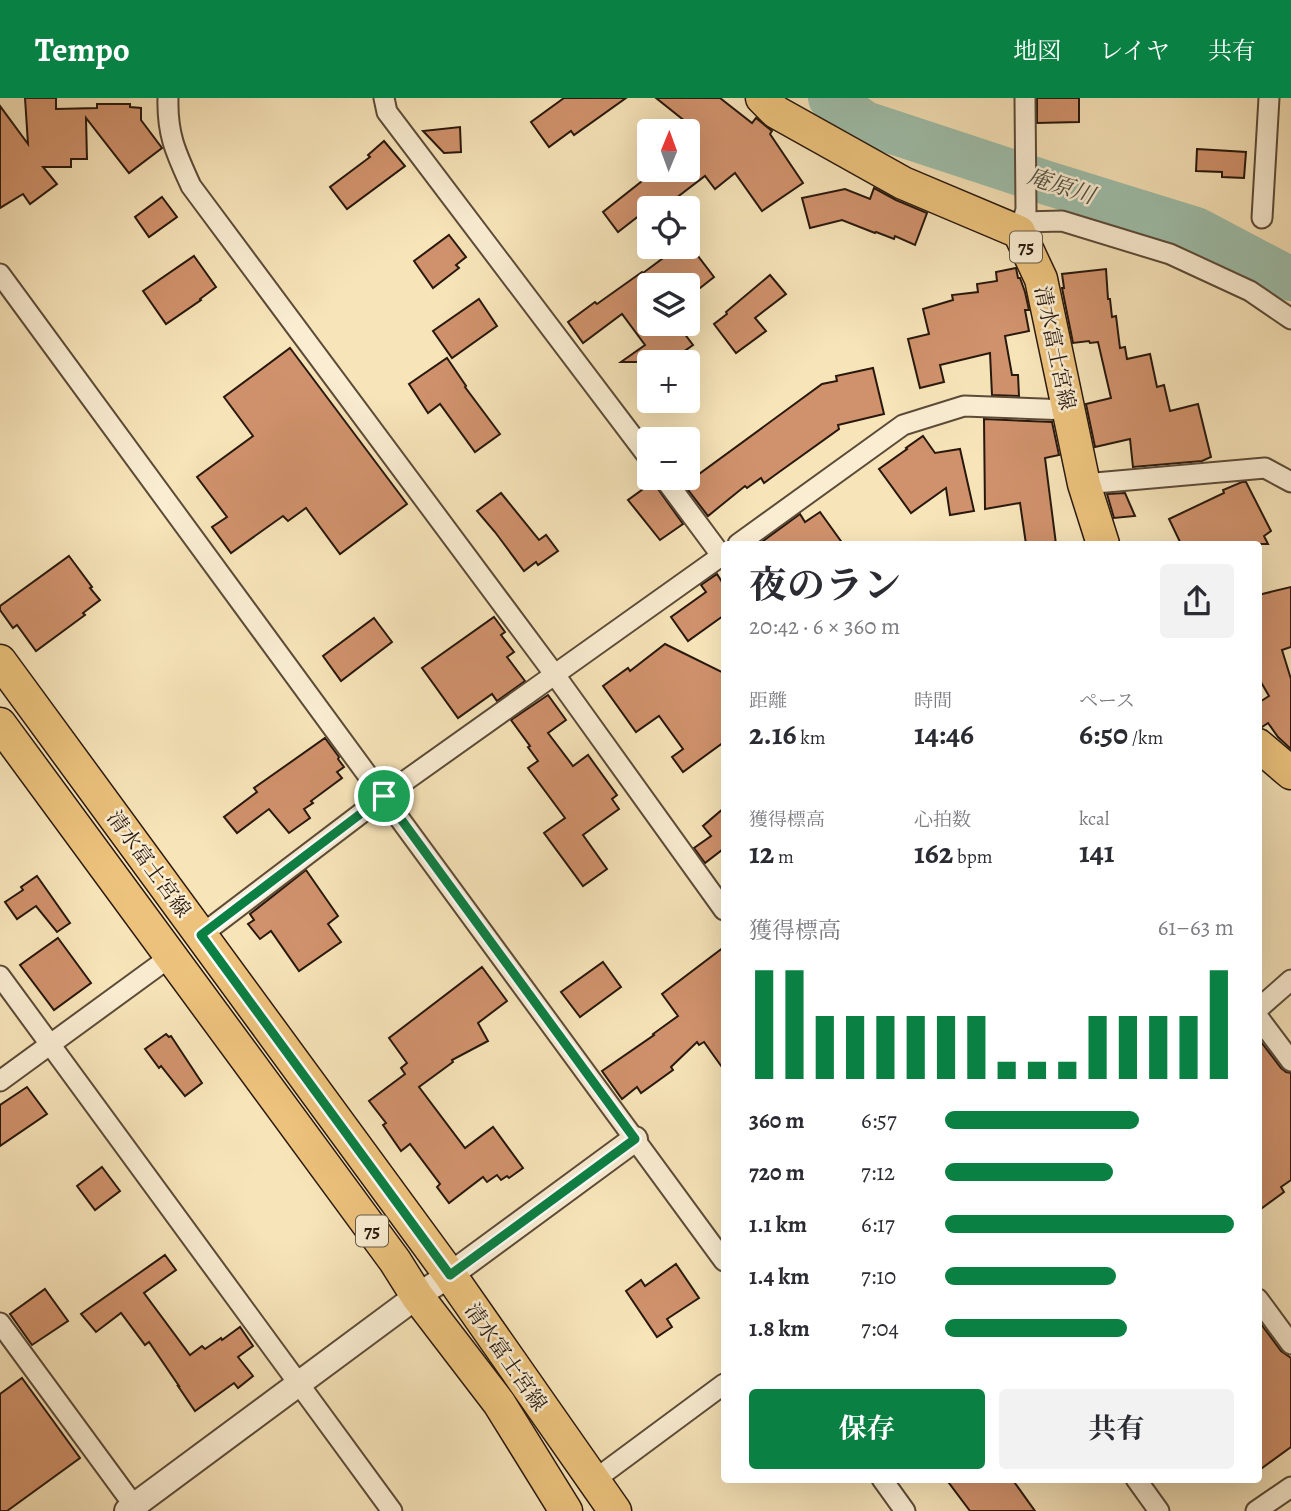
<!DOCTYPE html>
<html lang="ja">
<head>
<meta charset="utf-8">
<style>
  :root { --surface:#fff; --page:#f2f2f3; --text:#2b2b33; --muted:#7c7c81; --accent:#0b8043 }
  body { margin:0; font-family:Alegreya,"Noto Serif JP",serif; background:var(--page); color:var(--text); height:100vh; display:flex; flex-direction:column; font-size:26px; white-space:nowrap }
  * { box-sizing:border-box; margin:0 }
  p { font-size:23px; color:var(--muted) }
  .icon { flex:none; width:38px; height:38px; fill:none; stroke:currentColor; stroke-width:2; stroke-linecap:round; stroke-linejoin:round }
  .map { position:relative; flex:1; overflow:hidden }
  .sheet { position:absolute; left:721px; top:443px; width:541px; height:942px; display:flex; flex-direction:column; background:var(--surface); border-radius:7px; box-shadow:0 7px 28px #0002 }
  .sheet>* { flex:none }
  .needle { width:46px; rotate:1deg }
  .fabs { position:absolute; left:637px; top:21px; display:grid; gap:14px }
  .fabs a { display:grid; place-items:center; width:63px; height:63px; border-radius:7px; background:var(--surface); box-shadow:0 7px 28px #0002; font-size:35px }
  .pin { position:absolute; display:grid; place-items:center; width:60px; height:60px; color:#fff; margin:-30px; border:4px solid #fff; border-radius:50%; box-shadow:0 2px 7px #0007 }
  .round { display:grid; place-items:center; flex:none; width:74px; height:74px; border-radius:7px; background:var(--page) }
  .headline { display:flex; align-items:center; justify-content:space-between; height:119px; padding:0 28px }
  h1 { font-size:38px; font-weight:700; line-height:52px }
  .metrics { display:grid; grid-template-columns:repeat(3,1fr); gap:10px; height:119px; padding:7px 28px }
  .metrics div { display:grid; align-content:center }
  .metrics b { font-size:30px; font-weight:700 }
  .metrics small { font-size:19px; font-weight:400 }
  .metrics p { font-size:19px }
  .chart { height:196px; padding:14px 28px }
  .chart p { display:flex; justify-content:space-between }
  .chart svg { width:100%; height:126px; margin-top:7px; stroke:var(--accent); stroke-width:6 }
  .button { display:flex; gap:14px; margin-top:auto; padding:14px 28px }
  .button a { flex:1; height:80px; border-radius:7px; background:var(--accent); color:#fff; font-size:28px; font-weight:700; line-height:80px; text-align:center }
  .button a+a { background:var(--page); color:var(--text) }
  ul { padding:0 28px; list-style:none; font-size:23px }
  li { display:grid; grid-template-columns:112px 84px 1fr; align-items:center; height:52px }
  li i { height:18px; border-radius:9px; background:var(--accent) }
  header { display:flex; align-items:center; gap:42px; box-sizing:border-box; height:98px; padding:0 35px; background:var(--accent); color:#fff }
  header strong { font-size:33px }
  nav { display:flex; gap:38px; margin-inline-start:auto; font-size:24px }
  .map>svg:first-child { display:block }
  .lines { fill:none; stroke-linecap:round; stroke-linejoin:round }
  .river { stroke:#9ebfab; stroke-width:44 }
  .building { fill:#d0926c; stroke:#28180d; stroke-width:2 }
  .minor-casing { stroke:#5c4b38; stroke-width:23 }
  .tertiary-casing { stroke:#5c4b38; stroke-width:28 }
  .primary-casing { stroke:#28180d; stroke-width:35 }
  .minor { stroke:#faedd2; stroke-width:19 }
  .tertiary { stroke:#faedd2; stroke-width:24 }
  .primary { stroke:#ecc27c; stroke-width:32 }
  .route-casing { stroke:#fff; stroke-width:14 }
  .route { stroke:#0b8043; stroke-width:9 }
  .labels { text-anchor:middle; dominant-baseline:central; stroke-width:5; stroke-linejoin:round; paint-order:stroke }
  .shield { fill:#faedd2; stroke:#675848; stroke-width:2 }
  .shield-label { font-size:19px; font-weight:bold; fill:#28180d }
  .street-label { font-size:21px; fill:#28180d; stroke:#faedd2 }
  .water-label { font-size:23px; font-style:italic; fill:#515244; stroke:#faedd2 }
</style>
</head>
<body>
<header>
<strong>Tempo</strong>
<nav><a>地図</a><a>レイヤ</a><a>共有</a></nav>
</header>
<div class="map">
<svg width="1291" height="1413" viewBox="0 0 1291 1413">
  <rect width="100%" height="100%" fill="#f7e4b9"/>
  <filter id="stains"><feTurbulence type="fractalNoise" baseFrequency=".00286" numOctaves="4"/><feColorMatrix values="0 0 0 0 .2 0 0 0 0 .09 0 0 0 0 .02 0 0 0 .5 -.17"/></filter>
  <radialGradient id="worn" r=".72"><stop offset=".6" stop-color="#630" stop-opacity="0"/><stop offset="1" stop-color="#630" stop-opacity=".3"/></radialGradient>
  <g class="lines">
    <polyline class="river" points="830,0 865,25 1047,85 1196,131 1291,181"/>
  </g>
  <g class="building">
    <polygon points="25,0 56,0 56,11 97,10 97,6 130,6 130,9 141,10 141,22 162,50 129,75 86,20 87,61 71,61 71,69 43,69 57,86 30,106 23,96 0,110 0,8 28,46"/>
    <polygon points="564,0 626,0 574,37 571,33 549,49 531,24"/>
    <polygon points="656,0 720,0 752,25 756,20 772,33 770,36 803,85 762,113 735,75 715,91 705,78 663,110 649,110 618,134 603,114 656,72 688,72 688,32 691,28"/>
    <polygon points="1037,0 1079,0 1079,24 1037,25"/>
    <polygon points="460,29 461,54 444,55 423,33"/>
    <polygon points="384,43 405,68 347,111 330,89 370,59 368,57"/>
    <polygon points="1197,51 1246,54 1244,80 1222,79 1222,74 1196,73"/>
    <polygon points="874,90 896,102 927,115 915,147 895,138 894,141 876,134 875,135 842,122 810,130 802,100 845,91 870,101"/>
    <polygon points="162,99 177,119 149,139 135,119"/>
    <polygon points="449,137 466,159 456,167 459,170 433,190 414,163"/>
    <polygon points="688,145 714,179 690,198 688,196 688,187 649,187 649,226 677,226 693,247 669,264 621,264 645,247 622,216 583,245 568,224 595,204 597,206 642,174 643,175 678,149 688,149"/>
    <polygon points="194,158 216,189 200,201 201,202 166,226 143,193"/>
    <polygon points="1016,170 1018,180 1020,180 1025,194 1029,212 1025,212 1029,233 1005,238 1012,277 1018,277 1019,298 992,297 990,255 940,267 944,284 920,290 908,241 929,236 923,211 953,202 952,197 978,194 977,186 997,183 996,174"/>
    <polygon points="1106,171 1108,201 1110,201 1112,219 1116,218 1120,250 1125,249 1127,261 1150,256 1157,289 1164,287 1170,313 1198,306 1211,359 1202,363 1133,369 1130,341 1095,349 1086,306 1111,300 1098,244 1090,245 1089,243 1073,245 1062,190 1064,190 1062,176"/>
    <polygon points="770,177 786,196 755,220 766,233 736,255 714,226 727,216 726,214"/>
    <polygon points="479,201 497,228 452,260 433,233"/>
    <polygon points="290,250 407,406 340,456 306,410 288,423 283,418 231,455 212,429 227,419 197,379 253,338 224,299"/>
    <polygon points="447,260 466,288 465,289 500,336 475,354 440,306 428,315 409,286"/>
    <polygon points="873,270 884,316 838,327 839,331 775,377 764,385 761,380 747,390 745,388 708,418 679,380 685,380 688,384 822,286 837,283 836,278"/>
    <polygon points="984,321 1052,324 1059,357 1045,360 1056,446 1026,446 1020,405 985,411"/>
    <polygon points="923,338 935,355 960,351 974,413 950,417 946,390 911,415 879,371 907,351 906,350"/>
    <polygon points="653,384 683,426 660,442 628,402"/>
    <polygon points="1242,384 1246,384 1271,433 1264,438 1268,446 1181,446 1169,421 1224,395 1223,392"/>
    <polygon points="501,395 539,442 546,437 558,453 538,467 536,464 524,473 495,434 477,413"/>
    <polygon points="1125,395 1135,418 1114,420 1107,396"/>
    <polygon points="820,414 843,446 759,446 800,416 805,424"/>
    <polygon points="69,458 92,489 90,490 100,502 83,515 85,517 36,553 17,527 13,530 0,512 0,508"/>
    <polygon points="717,476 722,484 724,482 724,521 723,518 688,543 671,519 706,494 701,487"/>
    <polygon points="1291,489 1291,549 1282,552 1291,581 1291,651 1278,639 1268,625 1262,629 1258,629 1258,605 1269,598 1258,579 1258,497"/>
    <polygon points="494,519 505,534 501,537 514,554 507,559 525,583 497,603 492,596 458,620 422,570"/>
    <polygon points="374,520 392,544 341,583 323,558"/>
    <polygon points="665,546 724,575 724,644 683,674 672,659 683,651 659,618 636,634 603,588 628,570 630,573"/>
    <polygon points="548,597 566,622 548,635 573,668 588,657 617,697 612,701 619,711 583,737 607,771 583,788 544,735 565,720 528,670 538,663 528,649 530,648 511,622"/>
    <polygon points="325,640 339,659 338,661 344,669 337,674 342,680 311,703 313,705 304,711 310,720 289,735 269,711 237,735 224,719 257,694 254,690"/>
    <polygon points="724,710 724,755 722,752 705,765 694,750 711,738 703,728"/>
    <polygon points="306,772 338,818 328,826 341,844 299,873 271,833 260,841 248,826 254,822 250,816"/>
    <polygon points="37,778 70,825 57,834 36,808 17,821 5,804 23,792 21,789"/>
    <polygon points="58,840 91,885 54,912 20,867"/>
    <polygon points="724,849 724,972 704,944 699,947 697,944 671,969 673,972 641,995 637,989 622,1001 602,973 654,937 653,936 678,918 662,896"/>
    <polygon points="603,864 621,889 580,919 561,894"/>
    <polygon points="482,869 507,903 478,925 488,943 452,962 453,964 419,989 465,1050 493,1029 523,1070 509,1080 507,1078 501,1082 497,1077 487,1084 483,1079 449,1105 437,1089 440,1086 410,1046 401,1053 383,1027 386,1025 369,1003 405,976 401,970 407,965 389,940"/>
    <polygon points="166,936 169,939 171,938 202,985 185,998 161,968 159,970 145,951"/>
    <polygon points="1258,940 1281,970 1286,974 1291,975 1291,1082 1281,1089 1284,1094 1258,1113"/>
    <polygon points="27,989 47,1016 0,1048 0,1007"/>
    <polygon points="102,1069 120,1093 95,1112 77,1088"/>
    <polygon points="165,1157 176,1172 144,1195 190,1257 202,1248 205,1251 221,1240 222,1242 240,1229 253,1248 238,1259 253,1278 238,1290 234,1285 195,1313 178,1288 179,1288 149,1244 145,1247 121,1215 96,1234 81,1216"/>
    <polygon points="676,1166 699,1200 667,1221 672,1229 657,1239 626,1193 641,1182 645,1188"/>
    <polygon points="45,1191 68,1223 32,1247 10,1216"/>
    <polygon points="1258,1222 1281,1253 1291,1260 1291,1349 1258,1373"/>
    <polygon points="22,1280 80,1360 7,1413 0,1413 0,1296"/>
    <polygon points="946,1381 1012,1381 1035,1413 970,1413"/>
  </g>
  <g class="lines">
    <defs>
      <g id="minor">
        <path d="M168,0C167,37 176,55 191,88L555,577L724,812"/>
        <polyline points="384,0 387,14 649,360"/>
        <polyline points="1262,120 1269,0"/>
        <polyline points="1023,124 1062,123 1170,156 1250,193 1291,221"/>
        <polyline points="1019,134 1026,112 1025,0"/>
        <polyline points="0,176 724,1163"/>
        <polyline points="664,380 724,461"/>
        <polyline points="1084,386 1265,370 1291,384"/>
        <polyline points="738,446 903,327 964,308 1068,312"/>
        <polyline points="201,837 384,698 724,456"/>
        <polyline points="0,878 392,1413"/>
        <polyline points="1258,911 1291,882"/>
        <polyline points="1258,919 1291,963"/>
        <polyline points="0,983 170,859"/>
        <polyline points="1258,1201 1291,1246"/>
        <polyline points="0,1225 138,1413"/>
        <polyline points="882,1381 905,1413"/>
        <polyline points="1136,1381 1159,1413"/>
        <polyline points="593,1383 724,1286"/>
        <polyline points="1256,1413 1291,1389"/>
      </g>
      <polyline id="tertiary" points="127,1413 417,1198 450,1177 635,1041"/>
      <g id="primary">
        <polyline points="762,0 776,14 903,85 1019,134 1041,181 1084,386 1103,446"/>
        <polyline points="0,563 450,1177 615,1413"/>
        <polyline points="0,626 395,1163 417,1198 499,1305 566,1413"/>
        <polyline points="1258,647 1291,675"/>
      </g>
    </defs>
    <use href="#minor" class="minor-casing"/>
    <use href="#tertiary" class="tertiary-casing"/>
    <use href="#primary" class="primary-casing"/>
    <use href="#minor" class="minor"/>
    <use href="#tertiary" class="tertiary"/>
    <use href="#primary" class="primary"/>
  </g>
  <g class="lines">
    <defs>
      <polygon id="route" points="384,698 635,1041 450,1177 201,837"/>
    </defs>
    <use href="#route" class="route-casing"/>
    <use href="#route" class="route"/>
  </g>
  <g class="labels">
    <g class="shield">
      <rect x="1010" y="133.5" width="32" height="31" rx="5"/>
      <rect x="356" y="1117.5" width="32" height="31" rx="5"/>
    </g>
    <g class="shield-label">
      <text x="1026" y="149">75</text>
      <text x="372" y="1133">75</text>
    </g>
    <g class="street-label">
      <text transform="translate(1055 250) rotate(78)">清水富士宮線</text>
      <text transform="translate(149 766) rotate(54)">清水富士宮線</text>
      <text transform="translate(506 1259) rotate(55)">清水富士宮線</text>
    </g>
    <g class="water-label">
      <text transform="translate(1061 88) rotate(18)">庵原川</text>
    </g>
  </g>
  <rect width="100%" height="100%" filter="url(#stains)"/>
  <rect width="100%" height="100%" fill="url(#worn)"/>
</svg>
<div class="fabs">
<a><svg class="needle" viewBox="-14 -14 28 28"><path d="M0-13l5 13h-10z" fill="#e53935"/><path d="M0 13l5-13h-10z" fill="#7c7c81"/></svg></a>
<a><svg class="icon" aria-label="locate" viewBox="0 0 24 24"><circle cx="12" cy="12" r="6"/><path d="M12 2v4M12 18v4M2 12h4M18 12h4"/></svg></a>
<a><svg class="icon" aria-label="layers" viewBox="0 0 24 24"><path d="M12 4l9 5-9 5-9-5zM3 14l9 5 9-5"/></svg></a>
<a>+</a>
<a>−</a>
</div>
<div class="pin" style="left:384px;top:698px;background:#1e9e55"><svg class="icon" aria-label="arrive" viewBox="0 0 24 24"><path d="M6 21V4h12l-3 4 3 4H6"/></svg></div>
<section class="sheet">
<div class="headline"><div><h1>夜のラン</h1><p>20:42 · 6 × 360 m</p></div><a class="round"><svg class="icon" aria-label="share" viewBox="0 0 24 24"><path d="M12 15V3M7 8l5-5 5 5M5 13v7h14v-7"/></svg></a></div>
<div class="metrics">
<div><p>距離</p><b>2.16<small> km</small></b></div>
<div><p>時間</p><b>14:46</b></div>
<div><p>ペース</p><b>6:50<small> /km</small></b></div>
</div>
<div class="metrics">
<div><p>獲得標高</p><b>12<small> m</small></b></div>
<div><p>心拍数</p><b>162<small> bpm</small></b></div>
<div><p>kcal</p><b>141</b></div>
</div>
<div class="chart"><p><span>獲得標高</span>61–63 m</p>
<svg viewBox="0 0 160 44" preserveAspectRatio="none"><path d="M5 44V6M15 44V6M25 44V22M35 44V22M45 44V22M55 44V22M65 44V22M75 44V22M85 44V38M95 44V38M105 44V38M115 44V22M125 44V22M135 44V22M145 44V22M155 44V6"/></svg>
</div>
<ul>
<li><b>360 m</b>6:57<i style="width:67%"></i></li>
<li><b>720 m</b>7:12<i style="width:58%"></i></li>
<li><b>1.1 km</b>6:17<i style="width:100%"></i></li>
<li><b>1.4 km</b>7:10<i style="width:59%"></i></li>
<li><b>1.8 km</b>7:04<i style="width:63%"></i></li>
</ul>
<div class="button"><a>保存</a><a>共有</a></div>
</section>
</div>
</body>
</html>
